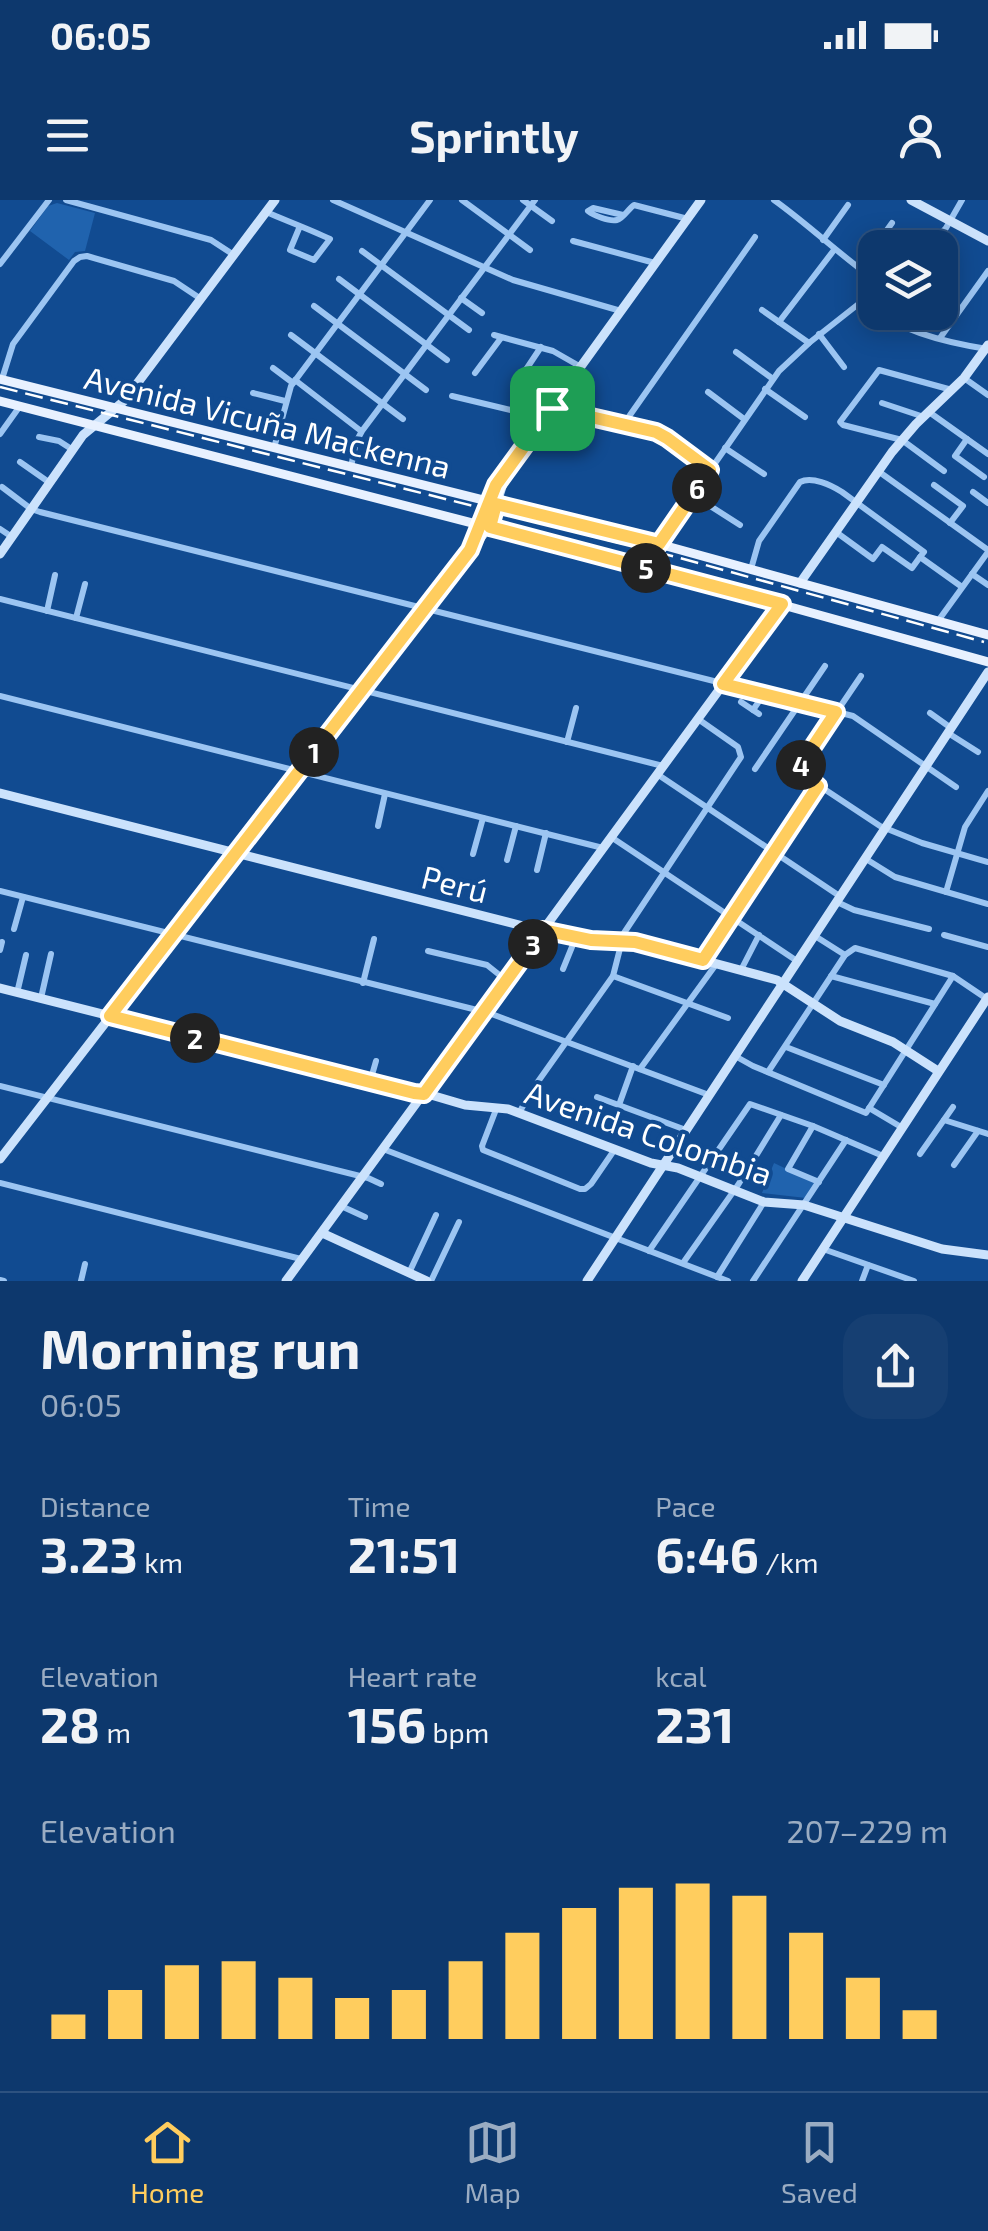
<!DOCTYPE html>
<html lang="en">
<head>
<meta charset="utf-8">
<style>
  :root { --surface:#0d386d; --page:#163f72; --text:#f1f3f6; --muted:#9aacc2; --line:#2d5280; --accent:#ffcd5e }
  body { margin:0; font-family:"Exo 2",sans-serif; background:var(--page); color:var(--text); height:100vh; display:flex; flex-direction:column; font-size:38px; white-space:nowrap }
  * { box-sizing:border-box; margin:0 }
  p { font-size:32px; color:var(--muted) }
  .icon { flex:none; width:55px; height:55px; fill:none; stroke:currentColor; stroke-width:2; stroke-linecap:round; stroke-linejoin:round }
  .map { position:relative; height:1081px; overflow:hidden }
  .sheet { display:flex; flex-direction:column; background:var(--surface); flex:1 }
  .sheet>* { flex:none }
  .controls { position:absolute; left:858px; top:30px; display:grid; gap:20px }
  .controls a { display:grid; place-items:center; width:100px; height:100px; border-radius:20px; background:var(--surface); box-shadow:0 5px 25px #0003,0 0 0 2px var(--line); font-size:50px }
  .pin { position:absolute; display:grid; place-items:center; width:85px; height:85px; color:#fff; margin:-42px; border-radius:20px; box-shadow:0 5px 15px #0006 }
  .km { position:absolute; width:50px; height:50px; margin:-25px; border-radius:50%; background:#222; color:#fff; font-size:28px; line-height:50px; text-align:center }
  .round { display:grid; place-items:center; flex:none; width:105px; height:105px; border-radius:30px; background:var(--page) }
  .headline { display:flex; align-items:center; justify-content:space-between; height:170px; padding:0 40px }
  h1 { font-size:55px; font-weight:700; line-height:75px }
  .metrics { display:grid; grid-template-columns:repeat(3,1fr); gap:15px; height:170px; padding:10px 40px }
  .metrics div { display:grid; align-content:center }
  .metrics b { font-size:50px; font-weight:700 }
  .metrics small { font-size:28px; font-weight:400 }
  .metrics p { font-size:28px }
  .chart { height:280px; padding:20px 40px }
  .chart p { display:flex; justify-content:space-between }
  .chart svg { width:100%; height:180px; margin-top:10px; stroke:var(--accent); stroke-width:6 }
  .status { display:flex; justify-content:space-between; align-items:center; height:70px; padding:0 50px; background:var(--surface); direction:ltr }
  .status svg { height:28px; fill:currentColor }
  header { display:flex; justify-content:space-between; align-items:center; height:130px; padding:0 40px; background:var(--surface); font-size:45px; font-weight:700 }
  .tabs { display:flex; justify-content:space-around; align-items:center; height:140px; border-top:2px solid var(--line); background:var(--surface); font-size:28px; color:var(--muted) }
  .tabs a { display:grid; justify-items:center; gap:5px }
  .tabs .selected { color:var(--accent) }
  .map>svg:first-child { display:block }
  .green { fill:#2063ae }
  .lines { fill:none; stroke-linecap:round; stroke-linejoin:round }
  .street { stroke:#9cc5f2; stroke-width:6 }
  .secondary { stroke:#cbe2fc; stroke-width:9 }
  .primary { stroke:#e8f1ff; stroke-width:9 }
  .rail { stroke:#fff; stroke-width:2.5; stroke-dasharray:18 8; stroke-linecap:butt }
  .route-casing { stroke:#fff; stroke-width:20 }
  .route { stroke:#ffcd5e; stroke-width:12 }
  .labels { text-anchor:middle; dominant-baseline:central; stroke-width:8; stroke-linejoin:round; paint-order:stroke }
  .street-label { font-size:32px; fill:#fff; stroke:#114b91 }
</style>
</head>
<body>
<div class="status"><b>06:05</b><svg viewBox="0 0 49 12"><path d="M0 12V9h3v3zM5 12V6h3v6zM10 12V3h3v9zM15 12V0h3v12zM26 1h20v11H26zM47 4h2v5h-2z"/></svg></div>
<header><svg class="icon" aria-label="menu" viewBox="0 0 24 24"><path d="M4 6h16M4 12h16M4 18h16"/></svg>Sprintly<svg class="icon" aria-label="person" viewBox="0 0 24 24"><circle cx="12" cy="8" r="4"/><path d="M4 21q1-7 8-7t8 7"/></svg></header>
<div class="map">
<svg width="988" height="1081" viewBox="0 0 988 1081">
  <rect width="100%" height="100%" fill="#114b91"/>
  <g class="green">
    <polygon points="57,3 95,13 85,51 75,52 69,60 30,31 48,6"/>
    <polygon points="774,963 816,983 806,998 762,993"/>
  </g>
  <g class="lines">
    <g class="street">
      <polyline points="66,0 211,40 234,55"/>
      <polyline points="333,0 513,80 621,111"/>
      <polyline points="462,0 530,50"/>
      <polyline points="523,0 552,21"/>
      <path d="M774,0C809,25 840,55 875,80"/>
      <path d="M266,12C287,21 309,29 330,39L314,60L290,50L300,26"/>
      <path d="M623,15L593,8L588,11C593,15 609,22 617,20C623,19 629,8 634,5L688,19"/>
      <polyline points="823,40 848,5"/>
      <polyline points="573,41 655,63"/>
      <polyline points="928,48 946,28 962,0"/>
      <polyline points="362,51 469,130"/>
      <polyline points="0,64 49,0"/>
      <polyline points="859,69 892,23"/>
      <polyline points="339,79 447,160"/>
      <polyline points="868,96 875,105"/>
      <polyline points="461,98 482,113"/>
      <polyline points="314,106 426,190"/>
      <polyline points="762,110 809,143"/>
      <path d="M881,112C905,134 956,144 987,149"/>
      <polyline points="779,122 834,50"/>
      <polyline points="819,134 844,167"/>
      <polyline points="291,135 403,219"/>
      <polyline points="494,135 553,151 581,167"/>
      <polyline points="940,138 988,71"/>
      <polyline points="736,152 773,179"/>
      <polyline points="273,168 293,183"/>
      <polyline points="475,173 501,138"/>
      <polyline points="964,178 988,195"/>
      <polyline points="2,179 13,144 74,61 80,57 87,56 174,81 201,99"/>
      <polyline points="295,180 361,231"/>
      <polyline points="519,180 541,147"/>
      <polyline points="765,189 805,217"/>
      <polyline points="708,192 744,219"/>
      <polyline points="253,193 285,201"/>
      <polyline points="452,196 523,213 540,224"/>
      <polyline points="882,203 924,217"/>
      <polyline points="552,208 656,233 667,238 710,270"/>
      <polyline points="929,212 988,254"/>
      <polyline points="623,225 755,37"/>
      <polyline points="0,234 20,206"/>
      <polyline points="39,237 59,241 73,250"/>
      <polyline points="967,239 955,256 984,277"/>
      <polyline points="274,248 291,186 430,0"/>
      <polyline points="725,248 764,274"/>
      <polyline points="20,262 50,283"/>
      <polyline points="351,267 356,242 362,231 535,0"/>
      <polyline points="878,271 988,350"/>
      <polyline points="944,271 902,240 843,225 840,222 879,170 952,190"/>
      <polyline points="934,285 963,306 950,323"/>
      <polyline points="2,287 31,309 40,312 853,516 956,587"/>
      <polyline points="973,292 988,303"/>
      <polyline points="693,295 740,325"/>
      <polyline points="0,329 12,337"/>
      <polyline points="836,332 873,359 882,347 912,368 920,357"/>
      <polyline points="659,344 779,171 809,143 875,91"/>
      <path d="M751,369L759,341L800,282C812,276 831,285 842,292L924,352L920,357L962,387"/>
      <polyline points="972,374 988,385"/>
      <polyline points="0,399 663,566"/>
      <polyline points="47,411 55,375"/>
      <polyline points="76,418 85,384"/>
      <polyline points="938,421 988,352"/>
      <polyline points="861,476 800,566 800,573 880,626 922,643 988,662"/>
      <polyline points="0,496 603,648"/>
      <polyline points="741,502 759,514"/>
      <polyline points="753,510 764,494"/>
      <polyline points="930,513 951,528"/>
      <polyline points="948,533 978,552"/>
      <polyline points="567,542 576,508"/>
      <polyline points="755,569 825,466"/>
      <polyline points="657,574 841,697"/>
      <polyline points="378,626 385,594"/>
      <polyline points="611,637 797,761"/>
      <polyline points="473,654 483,618"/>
      <polyline points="866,659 895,677 988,704"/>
      <polyline points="507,660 516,626"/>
      <polyline points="537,670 546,633"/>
      <polyline points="0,691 489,813 709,895"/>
      <polyline points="946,692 965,627 988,591"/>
      <polyline points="837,702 854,710 929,729"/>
      <polyline points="14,729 23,697"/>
      <polyline points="944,735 988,747"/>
      <polyline points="815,736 845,755"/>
      <polyline points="0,750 2,742"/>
      <polyline points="428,751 487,765 507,781"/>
      <polyline points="703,760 818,586"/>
      <polyline points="563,769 576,737"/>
      <polyline points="741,770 759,735"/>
      <polyline points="613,776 728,818"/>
      <polyline points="831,776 935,804"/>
      <polyline points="363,783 374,739"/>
      <polyline points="17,793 26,755"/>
      <polyline points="41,798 51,754"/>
      <polyline points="786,847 884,885"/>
      <polyline points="735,856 753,866 866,913 953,776"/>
      <polyline points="640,869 717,763"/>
      <polyline points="768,872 845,755 855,748 953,776 987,799"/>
      <polyline points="370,882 376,861"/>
      <polyline points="0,886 368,978 381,984"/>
      <polyline points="597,897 686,930"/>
      <polyline points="619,905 633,866"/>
      <polyline points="497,907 482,946 483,950 580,989 585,989 591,984 615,949"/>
      <polyline points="869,908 901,927"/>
      <polyline points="519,913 532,890 613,776 624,733 741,557 738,547 698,519"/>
      <polyline points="944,920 988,934"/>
      <polyline points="813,926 788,969 819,982"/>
      <polyline points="383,949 728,1081"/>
      <polyline points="920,954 953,907"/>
      <polyline points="954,965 978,931"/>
      <polyline points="0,983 301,1059"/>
      <polyline points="341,1006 365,1017"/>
      <polyline points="823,1049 914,1081"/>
      <polyline points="649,1051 750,904 813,926 883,956"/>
      <polyline points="683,1063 738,985 781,915"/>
      <polyline points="409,1073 436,1015"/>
      <polyline points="717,1077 764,1002"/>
      <polyline points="0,1080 4,1081"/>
      <polyline points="81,1081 85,1064"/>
      <polyline points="431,1081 459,1022"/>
      <polyline points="753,1081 846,940"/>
      <polyline points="862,1081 868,1065"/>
    </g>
    <g class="secondary">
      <polyline points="911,0 988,41"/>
      <polyline points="480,329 492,293 499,280 701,0"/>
      <polyline points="0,354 83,235 124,201 275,0"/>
      <polyline points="800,383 892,252 916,224 964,178 988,145"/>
      <polyline points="0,593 531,728 591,740 635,742 777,780 840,821 893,842 938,871"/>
      <polyline points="0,788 414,893 431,895 465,905 508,909 651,963 678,968 764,1002 804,1005 942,1049 988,1055"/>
      <polyline points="0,959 489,327 508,268"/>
      <polyline points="322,1033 427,1081"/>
      <polyline points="286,1081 782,404"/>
      <polyline points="587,1081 988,472"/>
      <polyline points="802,1081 988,797"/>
    </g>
    <g class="primary">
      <polyline points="0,179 659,344 988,435"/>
      <polyline points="0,201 693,380 988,462"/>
    </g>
    <polyline class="rail" points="0,187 680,358 984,442"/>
  </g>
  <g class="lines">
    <defs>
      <polygon id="route" points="552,208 656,232 667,238 710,270 659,344 496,304 490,327 782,404 723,484 836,512 798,569 800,573 818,586 703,760 635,742 591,740 543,730 424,894 414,893 110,816 470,350 496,285"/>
    </defs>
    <use href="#route" class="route-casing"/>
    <use href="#route" class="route"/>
  </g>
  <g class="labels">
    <g class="street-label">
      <text transform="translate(268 221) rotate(14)">Avenida Vicuña Mackenna</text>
      <text transform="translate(455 683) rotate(14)">Perú</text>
      <text transform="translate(649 932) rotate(19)">Avenida Colombia</text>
    </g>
  </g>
</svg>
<div class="controls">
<a><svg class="icon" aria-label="layers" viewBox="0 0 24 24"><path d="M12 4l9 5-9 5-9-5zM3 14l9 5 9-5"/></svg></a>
</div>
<div class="pin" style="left:552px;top:208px;background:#1e9e55"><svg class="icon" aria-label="arrive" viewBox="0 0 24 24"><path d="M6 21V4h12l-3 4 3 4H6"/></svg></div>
<b class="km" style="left:314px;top:552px">1</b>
<b class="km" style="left:195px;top:838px">2</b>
<b class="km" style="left:533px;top:744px">3</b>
<b class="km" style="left:801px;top:565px">4</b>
<b class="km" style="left:646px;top:368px">5</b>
<b class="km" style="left:697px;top:288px">6</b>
</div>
<section class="sheet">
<div class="headline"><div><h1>Morning run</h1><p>06:05</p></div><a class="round"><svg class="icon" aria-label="share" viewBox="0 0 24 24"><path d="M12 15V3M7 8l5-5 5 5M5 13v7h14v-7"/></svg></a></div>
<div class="metrics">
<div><p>Distance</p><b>3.23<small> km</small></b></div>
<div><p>Time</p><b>21:51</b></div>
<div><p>Pace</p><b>6:46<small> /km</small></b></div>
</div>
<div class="metrics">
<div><p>Elevation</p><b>28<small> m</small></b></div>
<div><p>Heart rate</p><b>156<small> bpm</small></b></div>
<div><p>kcal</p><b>231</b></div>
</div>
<div class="chart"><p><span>Elevation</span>207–229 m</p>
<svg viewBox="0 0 160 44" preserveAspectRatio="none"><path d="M5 44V38M15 44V32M25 44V26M35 44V25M45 44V29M55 44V34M65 44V32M75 44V25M85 44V18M95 44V12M105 44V7M115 44V6M125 44V9M135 44V18M145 44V29M155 44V37"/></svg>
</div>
</section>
<nav class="tabs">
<a class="selected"><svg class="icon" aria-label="home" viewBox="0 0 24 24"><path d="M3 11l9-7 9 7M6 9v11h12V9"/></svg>Home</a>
<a><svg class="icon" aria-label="map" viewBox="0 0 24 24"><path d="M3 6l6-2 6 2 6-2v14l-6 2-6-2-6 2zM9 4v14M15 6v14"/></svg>Map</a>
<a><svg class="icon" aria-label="saved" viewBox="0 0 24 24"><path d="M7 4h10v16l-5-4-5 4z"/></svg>Saved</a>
</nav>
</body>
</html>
